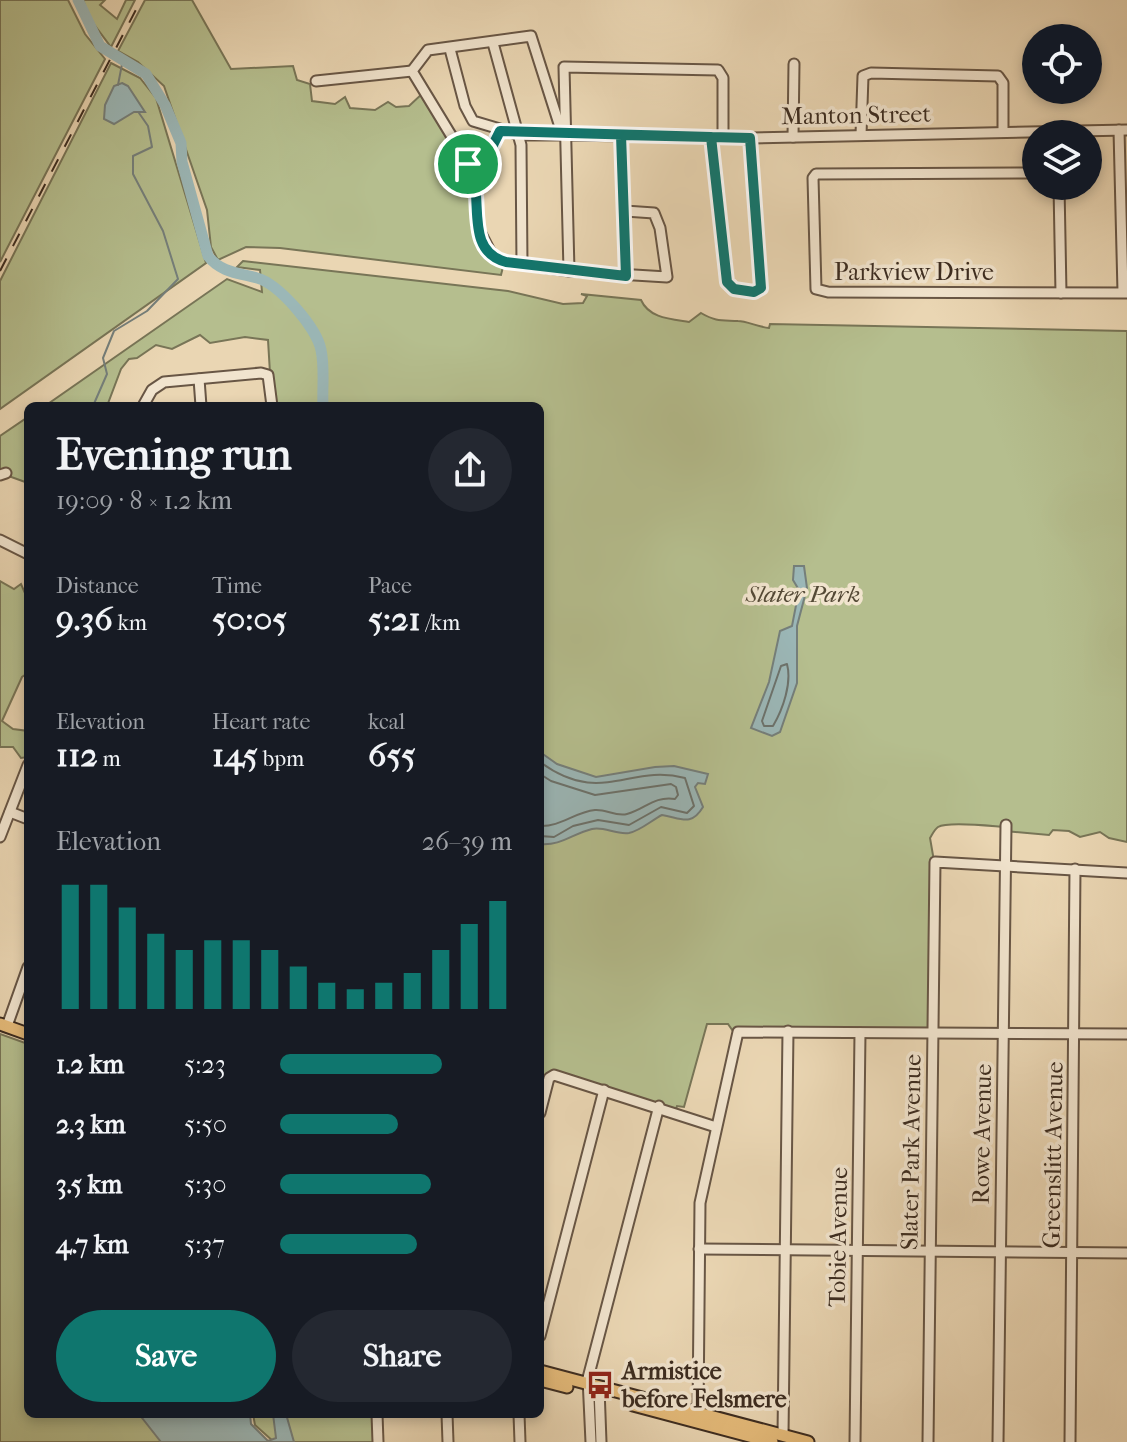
<!DOCTYPE html>
<html lang="en">
<head>
<meta charset="utf-8">
<style>
  :root { --surface:#171b24; --page:#242831; --text:#f1f3f6; --muted:#9ea1a6; --accent:#0f766e }
  body { margin:0; font-family:"IM FELL French Canon",serif; background:var(--page); color:var(--text); height:100vh; display:flex; flex-direction:column; font-size:30px; white-space:nowrap }
  * { box-sizing:border-box; margin:0 }
  p { font-size:26px; color:var(--muted) }
  .icon { flex:none; width:44px; height:44px; fill:none; stroke:currentColor; stroke-width:2; stroke-linecap:round; stroke-linejoin:round }
  .map { position:relative; flex:1; overflow:hidden }
  .panel { position:absolute; left:24px; top:402px; width:520px; height:1016px; display:flex; flex-direction:column; background:var(--surface); border-radius:12px; box-shadow:0 4px 12px #0003 }
  .panel>* { flex:none }
  .controls { position:absolute; left:1022px; top:24px; display:grid; gap:16px }
  .controls a { display:grid; place-items:center; width:80px; height:80px; border-radius:50%; background:var(--surface); box-shadow:0 4px 12px #0003; font-size:40px }
  .pin { position:absolute; display:grid; place-items:center; width:68px; height:68px; color:#fff; margin:-34px; border:4px solid #fff; border-radius:50%; box-shadow:0 2px 8px #0007 }
  .round { display:grid; place-items:center; flex:none; width:84px; height:84px; border-radius:42px; background:var(--page) }
  .head { display:flex; align-items:center; justify-content:space-between; height:136px; padding:0 32px }
  h1 { font-size:44px; font-weight:700; line-height:60px }
  .metrics { display:grid; grid-template-columns:repeat(3,1fr); gap:12px; height:136px; padding:8px 32px }
  .metrics div { display:grid; align-content:center }
  .metrics b { font-size:34px; font-weight:700 }
  .metrics small { font-size:22px; font-weight:400 }
  .metrics p { font-size:22px }
  .chart { height:224px; padding:16px 32px }
  .chart p { display:flex; justify-content:space-between }
  .chart svg { width:100%; height:144px; margin-top:8px; stroke:var(--accent); stroke-width:6 }
  .button { display:flex; gap:16px; margin-top:auto; padding:16px 32px }
  .button a { flex:1; height:92px; border-radius:48px; background:var(--accent); color:#fff; font-size:32px; font-weight:700; line-height:92px; text-align:center }
  .button a+a { background:var(--page); color:var(--text) }
  ul { padding:0 32px; list-style:none; font-size:26px }
  li { display:grid; grid-template-columns:128px 96px 1fr; align-items:center; height:60px }
  li i { height:20px; border-radius:10px; background:var(--accent) }
  .map>svg:first-child { display:block }
  .green { fill:#b5be8e; stroke:#787557; stroke-width:2 }
  .water { fill:#9bb7b7; stroke:#757f7b; stroke-width:2 }
  .lines { fill:none; stroke-linecap:round; stroke-linejoin:round }
  .shore { stroke:#6c726c; stroke-width:2 }
  .stream { stroke:#757f7b; stroke-width:2 }
  .river { stroke:#9bb7b7; stroke-width:11 }
  .minor-casing { stroke:#685645; stroke-width:13 }
  .major-casing { stroke:#3c2c20; stroke-width:15 }
  .minor { stroke:#f1e4ce; stroke-width:9 }
  .major { stroke:#e5bb7a; stroke-width:11 }
  .rail { stroke:#3c2c20; stroke-width:2; stroke-dasharray:14 14; stroke-linecap:butt }
  .route-casing { stroke:#fff; stroke-width:16 }
  .route { stroke:#0f766e; stroke-width:10 }
  .labels { text-anchor:middle; dominant-baseline:central; stroke-width:7; stroke-linejoin:round; paint-order:stroke }
  .street-label { font-size:24px; fill:#3c2c20; stroke:#f1e4ce }
  .park-label { font-size:24px; font-style:italic; fill:#544936; stroke:#f1e4ce }
  .poi-label { font-size:24px; font-weight:bold; fill:#3c2c20; stroke:#f1e4ce; text-anchor:start }
</style>
</head>
<body>
<div class="map">
<svg width="1127" height="1442" viewBox="0 0 1127 1442">
  <rect width="100%" height="100%" fill="#ead6b3"/>
  <filter id="stains"><feTurbulence type="fractalNoise" baseFrequency=".0025" numOctaves="4"/><feColorMatrix values="0 0 0 0 .2 0 0 0 0 .09 0 0 0 0 .02 0 0 0 .5 -.17"/></filter>
  <radialGradient id="worn" r=".72"><stop offset=".6" stop-color="#630" stop-opacity="0"/><stop offset="1" stop-color="#630" stop-opacity=".3"/></radialGradient>
  <g class="green">
    <polygon points="0,0 68,0 85,34 105,59 0,262"/>
    <polygon points="83,0 105,0 100,5 117,19 126,0 135,0 111,47 90,19"/>
    <path d="M145,0H192L231,69L293,66L297,80L310,84L312,101L335,104L345,97L350,108L375,110L388,102L396,107L409,106L424,92C436,112 464,144 470,166C481,205 464,233 505,259L501,275L280,248L246,247L218,260L211,247L207,210L164,86L138,62L118,51Z"/>
    <polygon points="111,63 140,78 156,98 206,263 0,409 0,281"/>
    <path d="M243,261L508,291L563,304L583,303L587,296L581,294L641,300C649,318 670,319 689,322L701,313C716,322 723,320 738,321C746,321 759,327 769,328L770,324L1127,331V842L1109,838L1100,832L1080,837L1069,831L1053,830L1049,835L1005,831L1004,827C990,826 948,821 938,827C934,830 932,835 930,838L934,861L931,1031L735,1034L728,1024H707L684,1107L677,1106L675,1112L554,1074L540,1107V406H272L268,340L245,337L210,343L200,335L172,349L156,345L137,358L129,359L121,369L107,406H45L227,279L262,292L260,270L237,267Z"/>
    <polygon points="28,417 28,483 0,473 0,436"/>
    <polygon points="0,581 14,589 21,584 28,600 28,673 22,677 2,721 13,729 28,731 28,757 21,758 13,747 0,747"/>
    <polygon points="0,1034 28,1044 28,1414 139,1414 170,1442 0,1442"/>
    <polygon points="253,1414 377,1414 378,1442 274,1442 255,1425"/>
  </g>
  <g class="water">
    <polygon points="122,83 128,86 145,112 134,112 114,124 104,119 105,105 114,86"/>
    <polygon points="794,566 804,566 807,588 797,626 797,683 780,732 772,736 751,728 769,682 780,631 792,626 799,590 793,580"/>
    <path d="M540,752L557,764L596,777L655,767L674,766L708,774L705,784L698,783L695,787L703,807C691,827 681,818 662,815C652,820 640,831 629,833C616,835 604,826 592,829C572,834 561,846 540,844Z"/>
    <polygon points="139,1414 250,1414 251,1424 268,1441 276,1438 273,1414 286,1414 294,1442 161,1442"/>
  </g>
  <g class="lines">
    <g class="shore">
      <path d="M787,664C792,683 783,709 773,726H764L762,721L781,666Z"/>
      <path d="M540,762C601,807 629,763 685,778L694,806L687,813L661,807L629,825L598,820L573,826L554,837L540,836"/>
      <path d="M540,774L551,781L595,795L671,784L676,787L678,795L675,799C653,796 646,809 627,814C616,817 606,809 595,810C575,812 560,827 540,826"/>
    </g>
    <g class="stream">
      <polyline points="118,85 123,59"/>
      <polyline points="93,406 107,374 103,358 114,331 147,311 178,279 163,231 133,174 133,156 152,147 148,126 139,113"/>
      <polyline points="27,480 28,479"/>
    </g>
    <path class="river" d="M78,0L100,46L146,74L165,105L181,143L182,162L208,256C220,272 238,273 257,278C279,284 317,328 321,350C325,368 322,388 323,406"/>
    <defs>
      <g id="minor">
        <polyline points="493,43 521,145 522,264"/>
        <polyline points="450,49 465,106 473,121 520,135 566,135 750,138 1127,130"/>
        <polyline points="316,81 412,71"/>
        <polyline points="1119,130 1123,292"/>
        <polyline points="566,135 559,124 531,36 428,50 412,71 474,173 477,226 492,255 506,262 569,271 667,277 660,228 654,213 625,211"/>
        <polyline points="621,135 626,276"/>
        <polyline points="861,135 863,76 871,73 998,76 1003,83 1003,132"/>
        <polyline points="711,137 727,282 734,289 754,292 761,288 761,282 750,138"/>
        <polyline points="793,137 794,64"/>
        <polyline points="468,164 493,145 500,131"/>
        <polyline points="1036,173 816,174 813,178 816,289 828,292 1127,293"/>
        <polyline points="1059,186 1061,293"/>
        <polyline points="569,271 564,67 718,70 723,78 723,137"/>
        <polyline points="199,379 201,406"/>
        <polyline points="143,406 152,390 164,382 261,373 268,375 272,406"/>
        <polyline points="0,475 6,473"/>
        <polyline points="0,540 28,554"/>
        <polyline points="10,812 28,819"/>
        <polyline points="0,837 28,765"/>
        <polyline points="7,1026 28,967"/>
        <polyline points="540,1113 549,1078 554,1075 716,1127"/>
        <polyline points="699,1249 1127,1253"/>
        <polyline points="540,1336 604,1090"/>
        <polyline points="599,1388 601,1442"/>
        <polyline points="698,1413 700,1203 738,1032 1127,1034"/>
        <polyline points="377,1414 378,1442"/>
        <polyline points="447,1414 448,1442"/>
        <polyline points="519,1414 520,1442"/>
        <polyline points="783,1435 788,1031"/>
        <polyline points="591,1442 588,1378 659,1106"/>
        <polyline points="855,1442 860,1033"/>
        <polyline points="928,1442 935,862 1127,873"/>
        <polyline points="998,1442 1006,825"/>
        <polyline points="1070,1442 1075,869"/>
      </g>
      <g id="major">
        <polyline points="0,1024 28,1034"/>
        <polyline points="540,1371 808,1442"/>
        <polyline points="540,1380 567,1387"/>
        <polyline points="633,1405 772,1442"/>
      </g>
    </defs>
    <use href="#minor" class="minor-casing"/>
    <use href="#major" class="major-casing"/>
    <use href="#minor" class="minor"/>
    <use href="#major" class="major"/>
    <polyline class="rail" points="0,271 141,0"/>
  </g>
  <g class="lines">
    <defs>
      <path id="route" d="M468,164L493,145L500,131L711,137L727,282L734,289L754,292L761,288L750,138L711,137L621,135L626,276L506,262C461,250 487,192 468,164"/>
    </defs>
    <use href="#route" class="route-casing"/>
    <use href="#route" class="route"/>
  </g>
  <defs>
    <symbol id="bus-bare" viewBox="-9 -9 18 18"><path d="M-5-6H5V4H4V6H2V4H-2V6H-4V4H-5ZM-3.5-4V0h7V-4ZM-3.5 1.2v1.5H-2V1.2ZM2 1.2v1.5H3.5V1.2Z" fill="#8f2418" stroke="#f1e4ce" stroke-width="2.5" paint-order="stroke"/></symbol>
  </defs>
  <g fill-rule="evenodd">
    <use href="#bus-bare" x="580" y="1365" width="40" height="40"/>
  </g>
  <g class="labels">
    <g class="street-label">
      <text transform="translate(856 115) rotate(-1)">Manton Street</text>
      <text x="914" y="272">Parkview Drive</text>
      <text transform="translate(982 1134) rotate(-89)">Rowe Avenue</text>
      <text transform="translate(911 1152) rotate(-89)">Slater Park Avenue</text>
      <text transform="translate(1053 1155) rotate(-89)">Greenslitt Avenue</text>
      <text transform="translate(838 1237) rotate(-89)">Tobie Avenue</text>
    </g>
    <g class="park-label">
      <text x="803" y="594">Slater Park</text>
    </g>
    <g class="poi-label">
      <text x="622" y="1371">Armistice<tspan x="622" dy="28">before Felsmere</tspan></text>
    </g>
  </g>
  <rect width="100%" height="100%" filter="url(#stains)"/>
  <rect width="100%" height="100%" fill="url(#worn)"/>
</svg>
<div class="controls">
<a><svg class="icon" aria-label="locate" viewBox="0 0 24 24"><circle cx="12" cy="12" r="6"/><path d="M12 2v4M12 18v4M2 12h4M18 12h4"/></svg></a>
<a><svg class="icon" aria-label="layers" viewBox="0 0 24 24"><path d="M12 4l9 5-9 5-9-5zM3 14l9 5 9-5"/></svg></a>
</div>
<div class="pin" style="left:468px;top:164px;background:#1e9e55"><svg class="icon" aria-label="arrive" viewBox="0 0 24 24"><path d="M6 21V4h12l-3 4 3 4H6"/></svg></div>
<section class="panel">
<div class="head"><div><h1>Evening run</h1><p>19:09 · 8 × 1.2 km</p></div><a class="round"><svg class="icon" aria-label="share" viewBox="0 0 24 24"><path d="M12 15V3M7 8l5-5 5 5M5 13v7h14v-7"/></svg></a></div>
<div class="metrics">
<div><p>Distance</p><b>9.36<small> km</small></b></div>
<div><p>Time</p><b>50:05</b></div>
<div><p>Pace</p><b>5:21<small> /km</small></b></div>
</div>
<div class="metrics">
<div><p>Elevation</p><b>112<small> m</small></b></div>
<div><p>Heart rate</p><b>145<small> bpm</small></b></div>
<div><p>kcal</p><b>655</b></div>
</div>
<div class="chart"><p><span>Elevation</span>26–39 m</p>
<svg viewBox="0 0 160 44" preserveAspectRatio="none"><path d="M5 44V6M15 44V6M25 44V13M35 44V21M45 44V26M55 44V23M65 44V23M75 44V26M85 44V31M95 44V36M105 44V38M115 44V36M125 44V33M135 44V26M145 44V18M155 44V11"/></svg>
</div>
<ul>
<li><b>1.2 km</b>5:23<i style="width:70%"></i></li>
<li><b>2.3 km</b>5:50<i style="width:51%"></i></li>
<li><b>3.5 km</b>5:30<i style="width:65%"></i></li>
<li><b>4.7 km</b>5:37<i style="width:59%"></i></li>
</ul>
<div class="button"><a>Save</a><a>Share</a></div>
</section>
</div>
</body>
</html>
